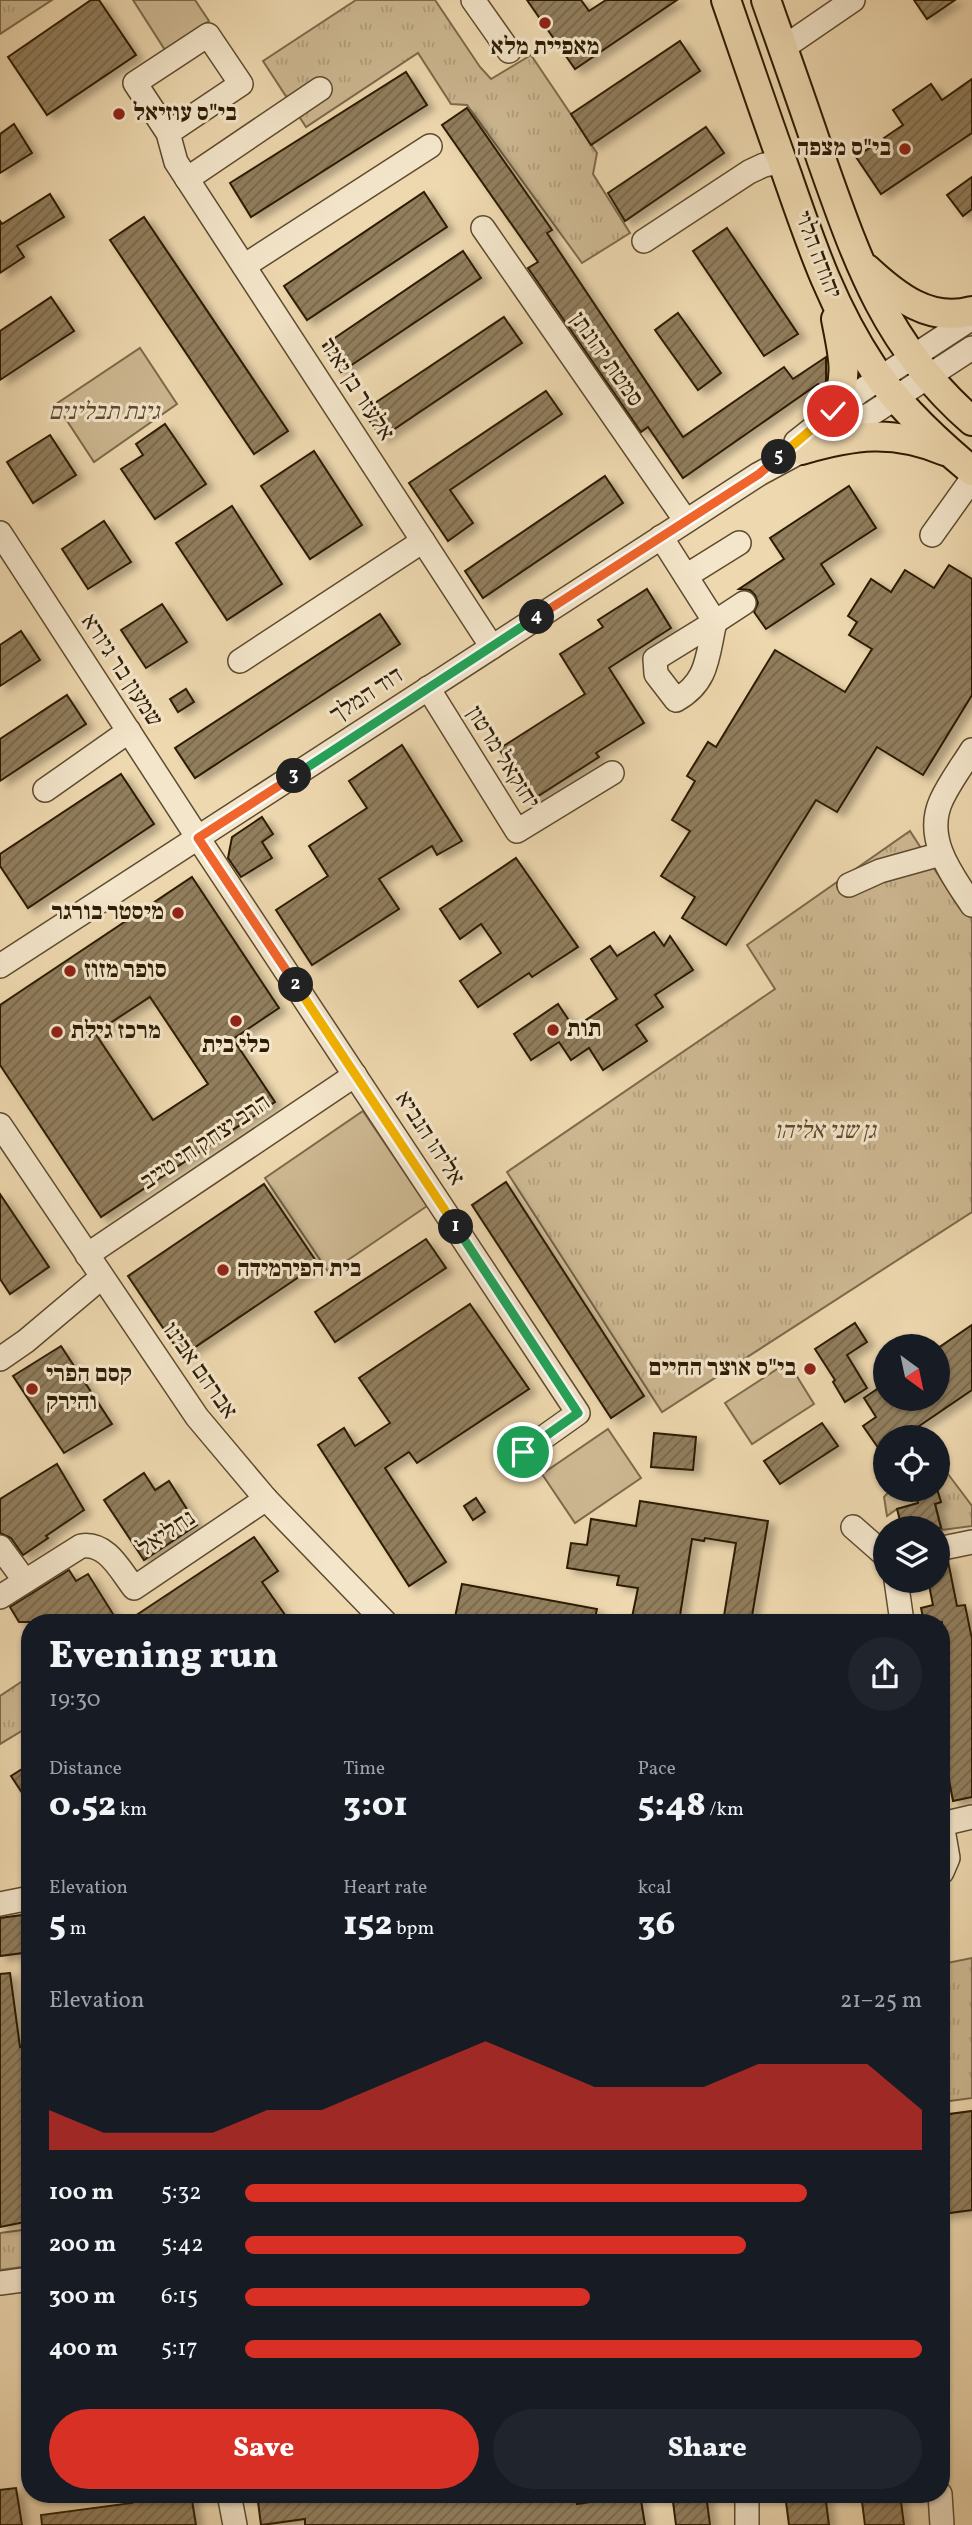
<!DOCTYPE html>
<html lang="en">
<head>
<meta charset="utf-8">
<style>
  :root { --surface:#171b24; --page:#20242c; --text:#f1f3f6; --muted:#9ea1a6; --accent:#d93025 }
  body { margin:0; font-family:Vollkorn,"Frank Ruhl Libre",serif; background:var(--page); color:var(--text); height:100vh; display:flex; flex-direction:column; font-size:26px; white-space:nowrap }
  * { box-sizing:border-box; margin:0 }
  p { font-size:23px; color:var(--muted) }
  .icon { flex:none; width:38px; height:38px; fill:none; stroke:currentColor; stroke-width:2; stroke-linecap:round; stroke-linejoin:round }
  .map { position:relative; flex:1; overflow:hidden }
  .details { position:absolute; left:21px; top:1614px; width:929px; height:889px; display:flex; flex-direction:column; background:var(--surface); border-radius:28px; box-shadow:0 2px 5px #0004 }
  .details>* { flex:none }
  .needle { width:46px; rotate:147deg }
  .controls { position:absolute; left:873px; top:1334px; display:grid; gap:14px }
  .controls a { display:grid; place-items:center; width:77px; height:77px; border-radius:50%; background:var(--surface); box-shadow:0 2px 5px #0004; font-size:35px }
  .pin { position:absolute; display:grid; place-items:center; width:60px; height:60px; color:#fff; margin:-30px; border:4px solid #fff; border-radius:50%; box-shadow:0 2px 7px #0007 }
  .km { position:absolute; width:35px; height:35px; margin:-18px; border-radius:50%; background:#222; color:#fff; font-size:19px; line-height:35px; text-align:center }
  .round { display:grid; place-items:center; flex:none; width:74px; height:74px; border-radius:37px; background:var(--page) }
  .head { display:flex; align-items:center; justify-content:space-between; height:119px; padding:0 28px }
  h1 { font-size:38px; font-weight:800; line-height:52px }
  .figures { display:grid; grid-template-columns:repeat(3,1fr); gap:10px; height:119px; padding:7px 28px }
  .figures div { display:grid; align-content:center }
  .figures b { font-size:35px; font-weight:800 }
  .figures small { font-size:19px; font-weight:400 }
  .figures p { font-size:19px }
  .chart { height:196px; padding:14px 28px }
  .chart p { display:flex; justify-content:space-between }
  .chart svg { width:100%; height:126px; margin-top:7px; fill:var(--accent); opacity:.7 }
  .cta { display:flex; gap:14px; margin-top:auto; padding:14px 28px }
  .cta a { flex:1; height:80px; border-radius:42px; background:var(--accent); color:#fff; font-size:28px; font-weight:800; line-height:80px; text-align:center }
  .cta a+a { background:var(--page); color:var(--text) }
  ul { padding:0 28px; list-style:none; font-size:23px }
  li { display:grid; grid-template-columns:112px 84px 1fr; align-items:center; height:52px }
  li i { height:18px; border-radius:9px; background:var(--accent) }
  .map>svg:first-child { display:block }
  .green { fill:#cdb892; stroke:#7d6a4b; stroke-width:2 }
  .park { fill:url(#park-tufts); stroke:#7d6a4b; stroke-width:2 }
  .building { fill:url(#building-hatch); stroke:#2d1c04; stroke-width:2; fill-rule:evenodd; filter:url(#shadow) }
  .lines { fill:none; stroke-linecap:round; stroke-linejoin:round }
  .minor-casing { stroke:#5d4b2f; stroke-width:26 }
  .major-casing { stroke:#2d1c04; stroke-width:32 }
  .minor { stroke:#f4e6cb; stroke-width:23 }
  .major { stroke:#eed8af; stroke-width:28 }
  .split-1-casing { stroke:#fff; stroke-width:14 }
  .split-2-casing { stroke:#fff; stroke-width:14 }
  .split-3-casing { stroke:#fff; stroke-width:14 }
  .split-4-casing { stroke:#fff; stroke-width:14 }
  .split-5-casing { stroke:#fff; stroke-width:14 }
  .split-6-casing { stroke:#fff; stroke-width:14 }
  .split-1 { stroke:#22a559; stroke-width:9 }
  .split-2 { stroke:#f5b400; stroke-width:9 }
  .split-3 { stroke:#f0652b; stroke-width:9 }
  .split-4 { stroke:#22a559; stroke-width:9 }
  .split-5 { stroke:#f0652b; stroke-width:9 }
  .split-6 { stroke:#f5b400; stroke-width:9 }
  .poi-dot { fill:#8f2418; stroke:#f4e6cb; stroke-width:2.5 }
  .labels { text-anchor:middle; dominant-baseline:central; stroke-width:6; stroke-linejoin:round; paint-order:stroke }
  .poi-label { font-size:24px; font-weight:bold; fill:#2d1c04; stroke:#f4e6cb; text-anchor:start }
  .street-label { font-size:24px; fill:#2d1c04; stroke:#f4e6cb }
  .park-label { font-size:24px; font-style:italic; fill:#5d4b2f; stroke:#f4e6cb }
</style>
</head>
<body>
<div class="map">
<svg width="972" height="2525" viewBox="0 0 972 2525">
  <defs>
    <pattern id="park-tufts" width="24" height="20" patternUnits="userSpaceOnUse" patternTransform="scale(1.75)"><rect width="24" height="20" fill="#cdb892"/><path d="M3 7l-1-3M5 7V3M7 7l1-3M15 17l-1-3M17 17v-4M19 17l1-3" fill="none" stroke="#b09e7c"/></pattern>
    <pattern id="building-hatch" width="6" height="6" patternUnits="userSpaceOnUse" patternTransform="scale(1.75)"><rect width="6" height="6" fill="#917e5d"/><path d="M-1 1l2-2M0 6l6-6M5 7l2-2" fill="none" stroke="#77664b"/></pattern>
    <filter id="shadow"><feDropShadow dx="7" dy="4.5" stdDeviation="3.5" flood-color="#0004"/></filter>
  </defs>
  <rect width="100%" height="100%" fill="#eed8af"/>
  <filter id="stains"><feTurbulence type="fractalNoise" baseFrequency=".00286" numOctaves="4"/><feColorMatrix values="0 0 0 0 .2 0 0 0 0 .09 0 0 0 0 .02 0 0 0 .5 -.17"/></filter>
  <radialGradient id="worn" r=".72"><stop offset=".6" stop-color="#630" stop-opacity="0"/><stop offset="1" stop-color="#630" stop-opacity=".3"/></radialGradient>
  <g class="green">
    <polygon points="133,0 195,0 209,21 165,50"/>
    <polygon points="140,348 177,404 94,462 56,404"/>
    <polygon points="363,1111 427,1206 329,1273 265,1178"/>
    <polygon points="788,1362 814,1404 752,1444 725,1403"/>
    <polygon points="608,1429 641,1478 575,1523 542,1474"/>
  </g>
  <g class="park">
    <polygon points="0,0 52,0 0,34"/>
    <polygon points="356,0 435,0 480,67 491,79 531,55 597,153 593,174 630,233 582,263 467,105 451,104 418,53 306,127 263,61"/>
    <polygon points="910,831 959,907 972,910 972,1212 662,1412 507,1172 775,989 747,945"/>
    <polygon points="938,1471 948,1474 972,1506 972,1526 942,1530 935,1504 941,1502 937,1489"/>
    <polygon points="891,1489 933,1489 916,1494 918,1503 897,1509 887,1516 884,1497"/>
    <polygon points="30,1676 30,1726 0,1744 0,1696"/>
    <polygon points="972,1958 972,2098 942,2102 942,2018 947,2017 942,1964"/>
    <polygon points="30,2229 30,2266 0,2270 0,2233"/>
  </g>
  <g class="building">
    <polygon points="91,0 99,0 136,55 47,115 8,57"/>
    <polygon points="527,0 581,0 589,11 606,0 677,0 575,69"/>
    <polygon points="914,0 955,0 927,19"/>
    <polygon points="680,41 700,71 591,145 571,114"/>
    <polygon points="406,72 427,105 251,217 230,183"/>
    <polygon points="972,79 972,133 881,194 856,157 903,125 893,110 931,84 942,100"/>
    <polygon points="467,108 552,230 547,233 683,437 784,367 793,379 826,357 826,382 820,386 818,384 683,478 648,427 641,432 528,268 538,262 442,125"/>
    <polygon points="14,124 32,153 0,173 0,134"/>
    <polygon points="706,127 724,153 625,221 608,193"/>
    <polygon points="972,177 972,209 963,216 947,195"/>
    <polygon points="424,192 447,227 307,320 284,286"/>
    <polygon points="50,194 64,217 17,246 24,257 0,273 0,221 2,224"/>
    <polygon points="144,217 288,431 254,454 110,240"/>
    <polygon points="727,228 798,334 764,356 693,251"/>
    <polygon points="463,251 481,278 341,372 323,346"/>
    <polygon points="51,297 74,331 0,380 0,331"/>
    <polygon points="678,313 721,373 698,390 655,330"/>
    <polygon points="504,317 522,343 381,438 363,411"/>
    <polygon points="546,391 562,414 450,490 473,523 448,541 409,483"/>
    <polygon points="165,424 206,484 155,519 121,469 143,455 136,444"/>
    <polygon points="50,435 76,475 33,503 7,462"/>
    <polygon points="314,451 362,525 310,559 261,486"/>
    <polygon points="605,476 623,503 483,598 465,571"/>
    <polygon points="849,486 876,528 821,564 834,584 766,629 754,612 758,603 755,595 750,590 739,589 784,559 770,538"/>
    <polygon points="232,506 282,584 227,620 176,543"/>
    <polygon points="104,521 131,562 88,589 62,549"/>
    <polygon points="949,565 972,579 972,695 923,775 877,747 837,812 816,800 726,945 682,918 695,897 661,876 690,831 672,820 695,781 687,776 708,742 716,747 775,650 845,692 872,649 849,635 857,622 848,616 871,579 891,592 905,570 934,588"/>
    <polygon points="647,589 671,628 609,668 644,723 596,753 599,757 532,800 499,749 585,694 560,654 603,627 598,620"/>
    <polygon points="162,604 187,642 146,668 121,630"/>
    <polygon points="380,614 400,644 195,778 175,748"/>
    <polygon points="21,631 40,660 0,686 0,645"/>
    <polygon points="186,689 194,702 178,712 170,699"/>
    <polygon points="67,695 86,724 0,781 0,739"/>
    <polygon points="402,745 462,841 437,855 432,846 379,879 399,909 312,965 276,910 328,876 309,846 367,808 349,781"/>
    <polygon points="121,774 154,824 28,908 0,866 0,854"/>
    <polygon points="262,817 273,834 262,842 272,858 241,877 228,858 232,837"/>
    <polygon points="516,858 578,947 532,977 529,973 478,1007 460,981 501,953 481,924 460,939 440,909"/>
    <path d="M192,877L279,1008L233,1039L275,1102L101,1217L0,1065V1005ZM150,997L208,1084L153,1120L95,1033Z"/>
    <polygon points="654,932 664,946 670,936 693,970 655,995 663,1007 636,1025 647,1041 603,1070 589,1048 571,1060 559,1042 531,1060 514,1034 558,1004 574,1028 617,999 591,959 610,946 617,956"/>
    <polygon points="506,1182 644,1396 611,1418 472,1205"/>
    <polygon points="264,1184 318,1264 182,1356 128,1276"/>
    <polygon points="0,1194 49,1267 10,1294 0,1279"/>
    <polygon points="426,1239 446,1268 335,1342 315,1312"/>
    <polygon points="470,1304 529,1389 417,1463 409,1452 385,1468 446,1562 409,1586 318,1445 344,1428 355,1446 390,1423 359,1378"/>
    <polygon points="855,1323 867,1342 847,1355 867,1388 845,1402 833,1382 835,1380 815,1349"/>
    <polygon points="972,1325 972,1390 903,1437 886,1437 886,1459 863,1426 876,1417 864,1398 886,1383 886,1398 938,1398 938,1348"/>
    <polygon points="61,1346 112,1424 64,1453 13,1376"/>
    <polygon points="822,1423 838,1446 780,1484 764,1461"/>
    <polygon points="654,1433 696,1437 693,1470 651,1467"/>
    <polygon points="57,1464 84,1510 46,1536 48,1538 23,1555 11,1538 0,1533 0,1499"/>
    <polygon points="144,1473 155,1490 169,1481 197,1525 144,1560 104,1500"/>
    <polygon points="933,1489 937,1489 941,1502 935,1504 941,1528 902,1528 897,1509 918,1503 916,1494"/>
    <polygon points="476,1498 485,1512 473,1520 464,1506"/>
    <polygon points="640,1501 768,1521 751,1622 723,1622 736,1543 705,1538 704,1541 692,1539 679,1622 631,1622 638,1588 617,1585 619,1576 567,1568 571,1543 587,1545 591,1519 636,1526"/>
    <polygon points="254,1537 278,1571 262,1582 290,1622 126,1622"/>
    <polygon points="948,1561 957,1606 965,1605 972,1639 972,1797 953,1801 942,1743 942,1622 924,1622 921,1608 933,1605 928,1580 938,1580 938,1563"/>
    <polygon points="69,1570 76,1581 88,1574 118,1622 19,1622 10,1607"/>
    <polygon points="462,1584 597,1609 594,1622 454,1622"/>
    <polygon points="30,1764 30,1805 11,1776"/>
    <polygon points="30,1914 30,1952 0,1956 0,1918"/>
    <polygon points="10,1973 20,2047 30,2045 30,2221 0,2227 0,1974"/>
    <polygon points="972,2111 972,2210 942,2214 942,2115"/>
    <polygon points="16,2488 22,2525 0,2525 0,2490"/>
    <polygon points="130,2494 191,2494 196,2525 42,2525 41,2515 132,2503"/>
    <polygon points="257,2494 514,2494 515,2502 575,2494 577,2504 640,2494 645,2525 305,2525 305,2519 261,2525"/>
    <polygon points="672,2494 706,2494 710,2525 676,2525"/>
    <polygon points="785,2494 825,2494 829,2525 789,2525"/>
    <polygon points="861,2494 900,2494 904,2525 865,2525"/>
  </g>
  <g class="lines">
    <defs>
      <g id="minor">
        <polyline points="473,0 509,51"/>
        <polyline points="783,48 853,0"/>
        <polyline points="168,133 241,84 208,35 135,83 168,133 176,162 492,647"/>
        <polyline points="187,179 320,89"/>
        <polyline points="483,228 686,521"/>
        <polyline points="644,241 749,172 764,165 782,162"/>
        <polyline points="244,266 430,146"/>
        <polyline points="796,442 859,392 972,318"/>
        <polyline points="0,533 198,838 578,1413 523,1452"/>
        <polyline points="932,535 972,479"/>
        <polyline points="661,537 715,622 744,603"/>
        <polyline points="686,576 739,543"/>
        <path d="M715,622C707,655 709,682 676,700L656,674L655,659Z"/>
        <polyline points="240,661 423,541"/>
        <polyline points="428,688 517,831 612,773"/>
        <path d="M972,750C962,766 949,783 941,801C924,839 952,875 972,905"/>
        <polyline points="45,790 129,731"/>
        <polyline points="849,885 880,871 941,854"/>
        <polyline points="0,966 759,474 874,412 972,348"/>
        <polyline points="0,1125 197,1417 266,1499 385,1622"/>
        <polyline points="87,1255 355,1075"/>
        <polyline points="0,1359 26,1341 102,1277"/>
        <polyline points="853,1527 886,1556"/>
        <polyline points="0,1547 25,1581"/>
        <polyline points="938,1549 972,1542"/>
        <polyline points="896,1580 902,1622"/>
        <path d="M0,1597L81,1546C107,1542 120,1570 134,1588L266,1499"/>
        <polyline points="942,1824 948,1858 942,1872"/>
        <polyline points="942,1824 972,1817"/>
        <polyline points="0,1904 30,1898"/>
        <polyline points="0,2283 30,2279"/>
        <polyline points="229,2494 235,2525"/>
        <polyline points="747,2494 747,2525"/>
        <polyline points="940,2494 942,2525"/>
      </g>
      <g id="major">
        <path d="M726,0C746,58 766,117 787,175C811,244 832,307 873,368C899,407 936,441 972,471"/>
        <path d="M766,0C785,54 804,107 822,161C858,263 887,347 972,421"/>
        <path d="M867,269C896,296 930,323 972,311"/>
        <path d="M833,411C850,376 843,356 836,319"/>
        <path d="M801,450C854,435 892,429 945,451"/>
      </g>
    </defs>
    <use href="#minor" class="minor-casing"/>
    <use href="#major" class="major-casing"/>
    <use href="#minor" class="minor"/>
    <use href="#major" class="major"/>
  </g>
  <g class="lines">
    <defs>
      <polyline id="split-1" points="456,1227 578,1413 523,1452"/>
      <polyline id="split-2" points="296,985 456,1227"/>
      <polyline id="split-3" points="294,776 198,838 296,985"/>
      <polyline id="split-4" points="294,776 537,617"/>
      <polyline id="split-5" points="537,617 759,474 779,457"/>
      <polyline id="split-6" points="779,457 833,411"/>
    </defs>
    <use href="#split-1" class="split-1-casing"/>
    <use href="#split-2" class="split-2-casing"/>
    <use href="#split-3" class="split-3-casing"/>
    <use href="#split-4" class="split-4-casing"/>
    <use href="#split-5" class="split-5-casing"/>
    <use href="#split-6" class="split-6-casing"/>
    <use href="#split-1" class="split-1"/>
    <use href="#split-2" class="split-2"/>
    <use href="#split-3" class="split-3"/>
    <use href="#split-4" class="split-4"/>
    <use href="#split-5" class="split-5"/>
    <use href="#split-6" class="split-6"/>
  </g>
  <g class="poi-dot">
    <circle cx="545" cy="23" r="7"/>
    <circle cx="119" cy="114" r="7"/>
    <circle cx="905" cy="149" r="7"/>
    <circle cx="178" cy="913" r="7"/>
    <circle cx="70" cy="971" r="7"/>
    <circle cx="236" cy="1021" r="7"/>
    <circle cx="553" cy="1030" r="7"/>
    <circle cx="57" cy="1032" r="7"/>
    <circle cx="223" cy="1270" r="7"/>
    <circle cx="810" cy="1369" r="7"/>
    <circle cx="32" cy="1389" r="7"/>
  </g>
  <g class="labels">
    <g class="poi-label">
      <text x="545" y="48" text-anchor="middle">מאפיית מלא</text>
      <text x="133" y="114">בי"ס עוזיאל</text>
      <text x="891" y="149" text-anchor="end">בי"ס מצפה</text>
      <text x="164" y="913" text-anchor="end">מיסטר בורגר</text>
      <text x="84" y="971">סופר מזוז</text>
      <text x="567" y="1030">תות</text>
      <text x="71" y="1032">מרכז גילת</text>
      <text x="236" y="1046" text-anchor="middle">כלי בית</text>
      <text x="237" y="1270">בית הפירמידה</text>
      <text x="796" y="1369" text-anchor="end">בי"ס אוצר החיים</text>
      <text x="46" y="1375">קסם הפרי<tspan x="46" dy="28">והירק</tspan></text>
    </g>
    <g class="street-label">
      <text transform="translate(817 255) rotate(69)">יהודה הלוי</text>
      <text transform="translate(606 360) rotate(55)">סמטת יהונתן</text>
      <text transform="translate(356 390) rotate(57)">אלעזר בן יאיר</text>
      <text transform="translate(121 671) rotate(57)">שמעון בר גיורא</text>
      <text transform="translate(367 696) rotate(-33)">דוד המלך</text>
      <text transform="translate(502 758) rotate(58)">יחזקאל מרטון</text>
      <text transform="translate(429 1139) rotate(57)">אליהו הנביא</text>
      <text transform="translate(206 1143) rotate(-34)">הרב יצחק חי טייב</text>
      <text transform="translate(199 1371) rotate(55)">אברהם אבינו</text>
      <text transform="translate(167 1534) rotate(-34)">נחליאל</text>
    </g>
    <g class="park-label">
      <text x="104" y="413">גינת תבלינים</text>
      <text x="825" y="1132">גן שני אליהו</text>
    </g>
  </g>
  <rect width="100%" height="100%" filter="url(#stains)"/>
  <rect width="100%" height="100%" fill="url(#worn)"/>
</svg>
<div class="controls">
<a><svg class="needle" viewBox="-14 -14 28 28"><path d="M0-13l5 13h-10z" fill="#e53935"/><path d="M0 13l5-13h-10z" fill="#9ea1a6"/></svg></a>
<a><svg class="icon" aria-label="locate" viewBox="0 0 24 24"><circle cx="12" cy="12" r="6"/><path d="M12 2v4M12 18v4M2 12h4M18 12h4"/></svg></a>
<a><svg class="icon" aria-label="layers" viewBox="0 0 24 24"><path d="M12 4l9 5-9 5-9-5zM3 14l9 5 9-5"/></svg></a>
</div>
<div class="pin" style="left:523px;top:1452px;background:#1e9e55"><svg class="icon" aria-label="arrive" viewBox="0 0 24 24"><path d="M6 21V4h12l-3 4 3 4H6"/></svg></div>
<div class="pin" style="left:833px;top:411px;background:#d93025"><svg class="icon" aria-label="check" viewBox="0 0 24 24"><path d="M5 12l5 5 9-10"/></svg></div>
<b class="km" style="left:456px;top:1227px">1</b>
<b class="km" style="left:296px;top:985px">2</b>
<b class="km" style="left:294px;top:776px">3</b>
<b class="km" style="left:537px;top:617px">4</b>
<b class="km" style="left:779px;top:457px">5</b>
<section class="details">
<div class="head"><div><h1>Evening run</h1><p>19:30</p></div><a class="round"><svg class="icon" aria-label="share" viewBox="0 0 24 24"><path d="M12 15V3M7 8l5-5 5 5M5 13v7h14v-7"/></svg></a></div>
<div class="figures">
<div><p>Distance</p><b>0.52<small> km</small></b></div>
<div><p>Time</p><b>3:01</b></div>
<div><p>Pace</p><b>5:48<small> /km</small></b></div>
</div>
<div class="figures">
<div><p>Elevation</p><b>5<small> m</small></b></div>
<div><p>Heart rate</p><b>152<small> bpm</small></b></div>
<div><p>kcal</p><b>36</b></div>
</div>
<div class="chart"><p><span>Elevation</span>21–25 m</p>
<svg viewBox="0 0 160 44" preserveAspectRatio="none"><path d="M0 44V30L10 38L20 38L30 38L40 30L50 30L60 22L70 14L80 6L90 14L100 22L110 22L120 22L130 14L140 14L150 14L160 30V44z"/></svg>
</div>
<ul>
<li><b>100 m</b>5:32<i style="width:83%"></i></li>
<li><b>200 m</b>5:42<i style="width:74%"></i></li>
<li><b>300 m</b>6:15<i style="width:51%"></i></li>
<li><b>400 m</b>5:17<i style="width:100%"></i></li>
</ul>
<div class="cta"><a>Save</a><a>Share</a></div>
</section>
</div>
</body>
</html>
